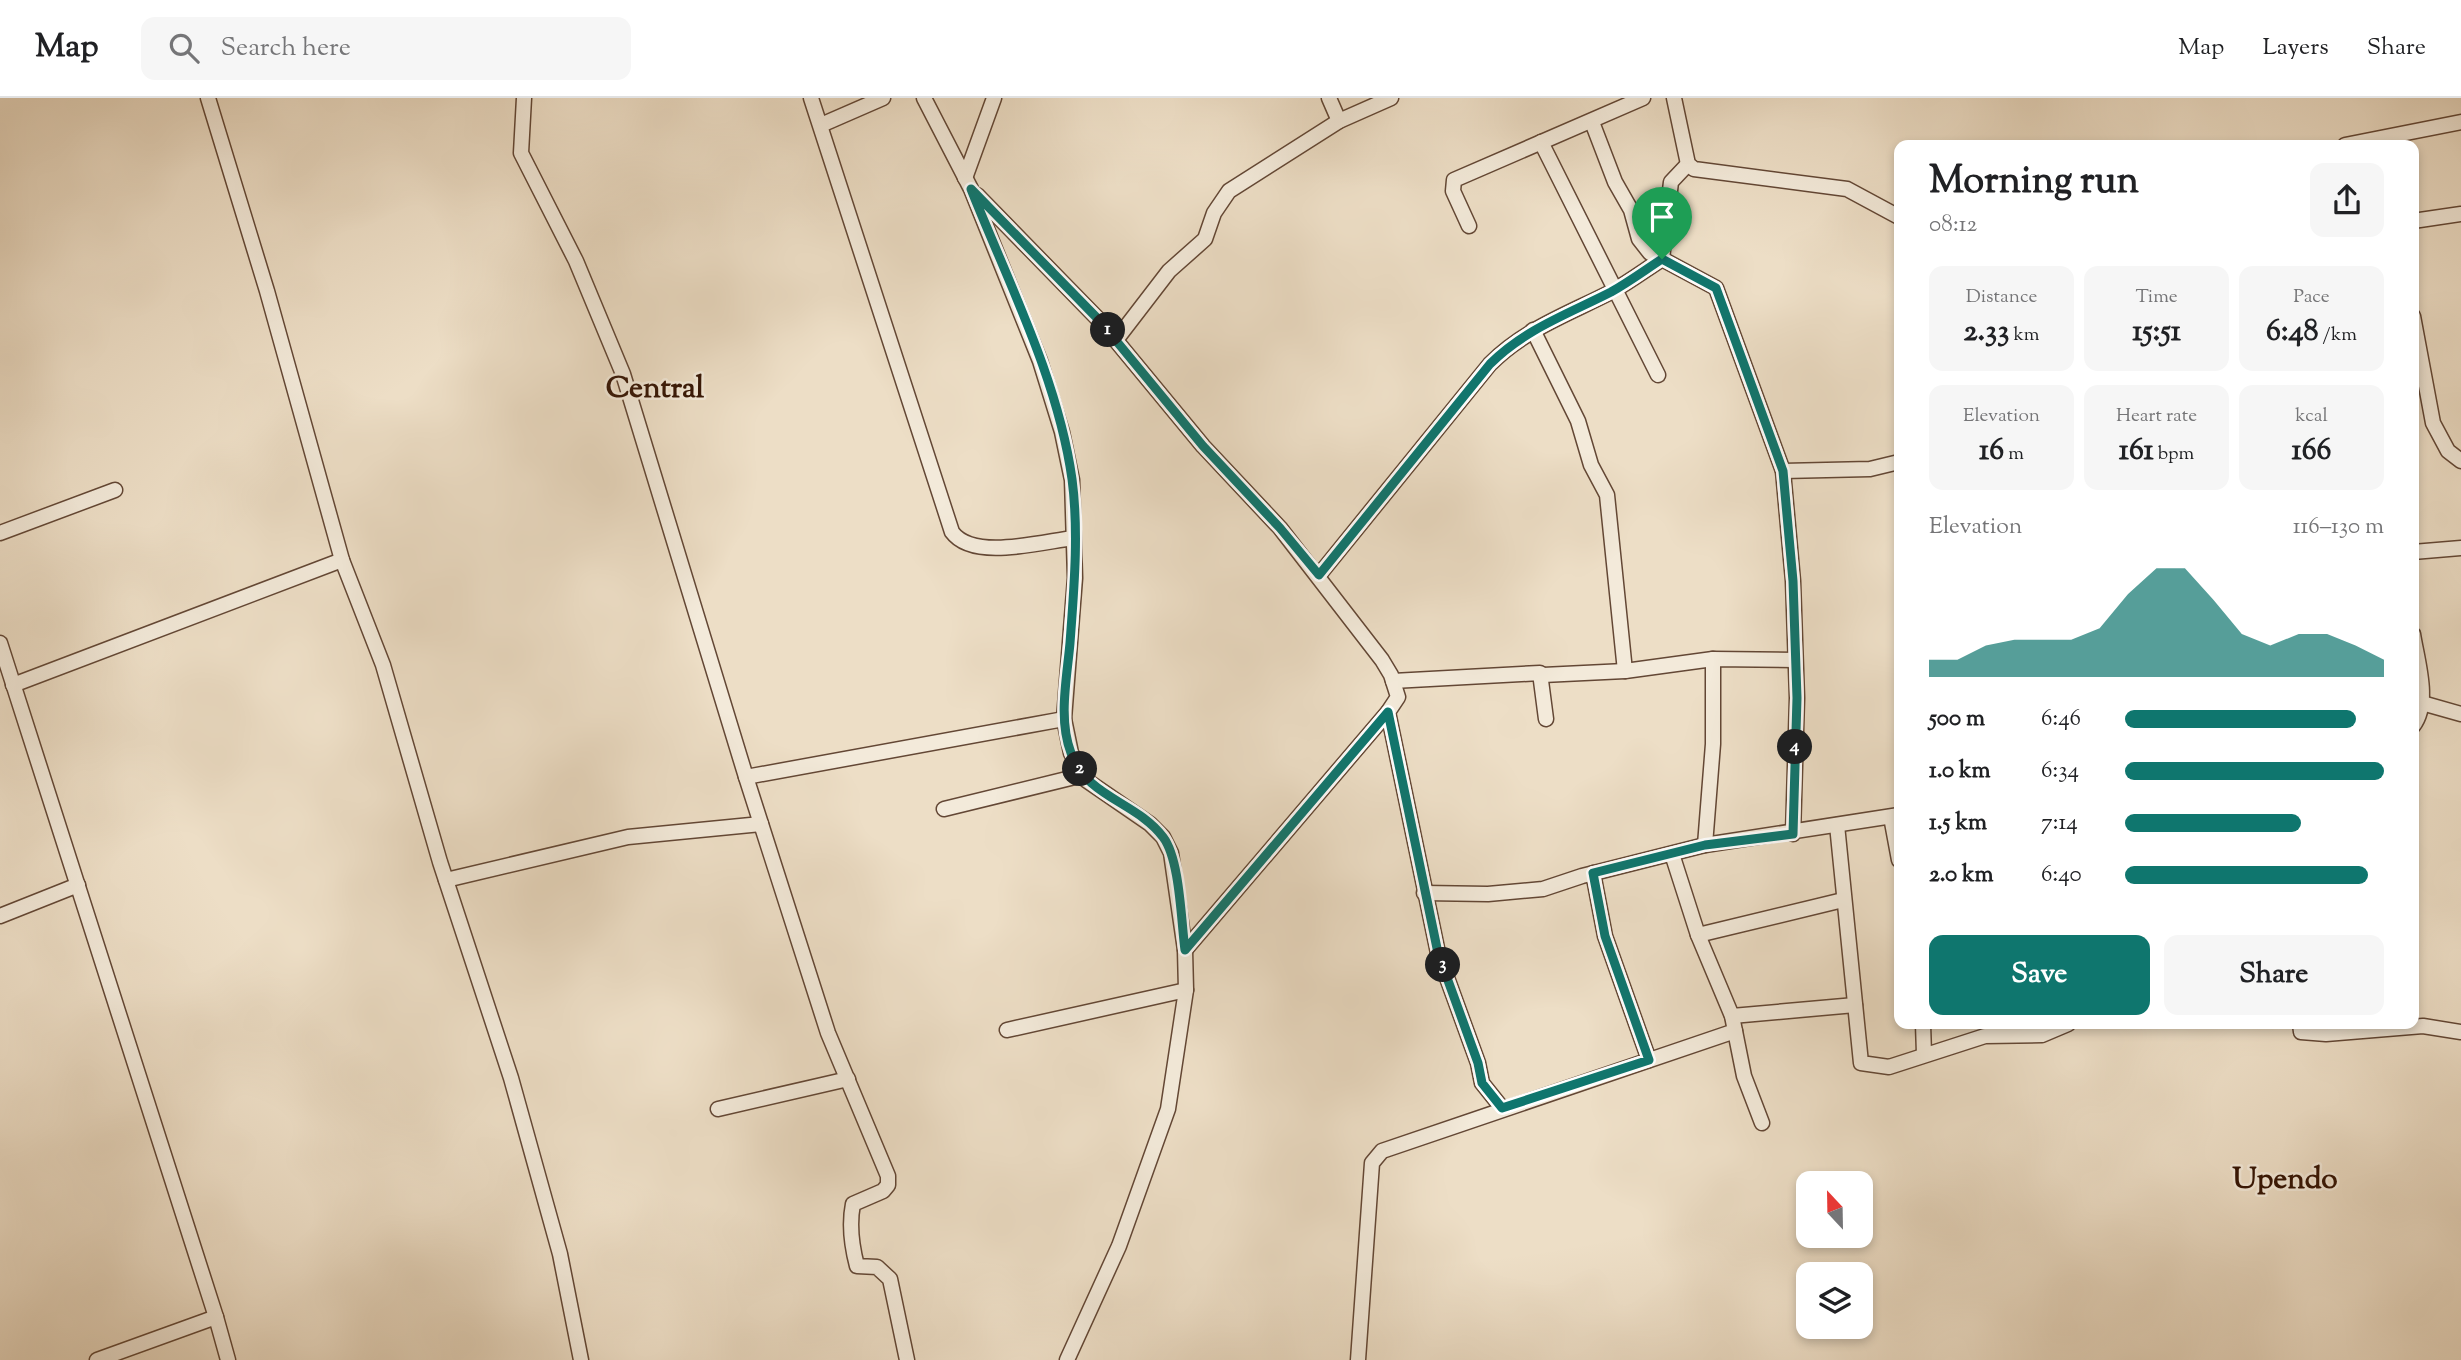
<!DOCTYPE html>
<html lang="en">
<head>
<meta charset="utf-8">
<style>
  :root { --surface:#fff; --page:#f6f6f6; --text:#202124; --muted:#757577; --line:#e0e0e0; --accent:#0f766e }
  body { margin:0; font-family:"Sorts Mill Goudy",serif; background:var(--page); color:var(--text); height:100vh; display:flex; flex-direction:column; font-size:26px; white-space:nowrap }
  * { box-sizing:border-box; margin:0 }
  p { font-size:23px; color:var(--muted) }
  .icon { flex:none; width:38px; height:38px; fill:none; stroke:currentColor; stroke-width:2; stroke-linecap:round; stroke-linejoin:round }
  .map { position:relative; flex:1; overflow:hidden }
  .sheet { position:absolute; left:1894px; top:42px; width:525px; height:889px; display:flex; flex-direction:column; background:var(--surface); border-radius:14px; box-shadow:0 4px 10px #0003 }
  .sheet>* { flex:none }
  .needle { width:46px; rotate:338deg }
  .buttons { position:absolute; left:1796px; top:1073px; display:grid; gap:14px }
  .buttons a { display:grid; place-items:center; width:77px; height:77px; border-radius:14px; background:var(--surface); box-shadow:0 4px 10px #0003; font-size:35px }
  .pin { position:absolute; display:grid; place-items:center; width:60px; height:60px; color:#fff; margin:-72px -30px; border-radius:50% 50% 50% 0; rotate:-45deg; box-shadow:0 0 7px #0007 }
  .pin .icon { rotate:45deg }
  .km { position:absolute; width:35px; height:35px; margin:-18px; border-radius:50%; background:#222; color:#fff; font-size:19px; line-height:35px; text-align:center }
  .round { display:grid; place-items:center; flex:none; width:74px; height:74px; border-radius:14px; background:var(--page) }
  .headline { display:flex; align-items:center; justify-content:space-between; height:119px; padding:0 35px }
  h1 { font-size:38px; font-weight:800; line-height:52px }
  .metrics { display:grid; grid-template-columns:repeat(3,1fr); gap:10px; height:119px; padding:7px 35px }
  .metrics div { display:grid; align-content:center; border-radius:14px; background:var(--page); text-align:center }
  .metrics b { font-size:30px; font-weight:800 }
  .metrics small { font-size:19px; font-weight:400 }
  .metrics p { font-size:19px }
  .chart { height:196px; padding:14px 35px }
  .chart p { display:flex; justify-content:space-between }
  .chart svg { width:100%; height:126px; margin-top:7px; fill:var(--accent); opacity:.7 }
  .cta { display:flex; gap:14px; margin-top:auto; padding:14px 35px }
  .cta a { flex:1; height:80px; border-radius:14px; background:var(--accent); color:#fff; font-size:28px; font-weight:800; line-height:80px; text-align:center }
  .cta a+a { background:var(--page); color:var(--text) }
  ul { padding:0 35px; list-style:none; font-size:23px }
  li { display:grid; grid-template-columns:112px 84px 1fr; align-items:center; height:52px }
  li i { height:18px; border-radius:9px; background:var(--accent) }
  header { display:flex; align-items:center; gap:42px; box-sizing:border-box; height:98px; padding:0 35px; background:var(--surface); border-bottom:2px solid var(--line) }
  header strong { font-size:33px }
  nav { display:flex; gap:38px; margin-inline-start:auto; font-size:24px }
  .search { width:490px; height:63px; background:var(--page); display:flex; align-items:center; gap:18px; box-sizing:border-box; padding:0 24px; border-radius:14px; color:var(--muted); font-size:26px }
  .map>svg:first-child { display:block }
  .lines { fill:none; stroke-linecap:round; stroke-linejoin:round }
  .minor-casing { stroke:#634735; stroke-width:17 }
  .minor { stroke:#f3eada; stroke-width:14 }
  .route-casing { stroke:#fff; stroke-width:14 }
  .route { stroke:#0f766e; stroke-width:9 }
  .labels { text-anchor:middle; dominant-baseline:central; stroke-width:5; stroke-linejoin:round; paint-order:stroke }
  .quarter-label { font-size:30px; font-weight:bold; fill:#351505; stroke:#f3eada }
</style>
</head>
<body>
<header>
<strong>Map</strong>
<div class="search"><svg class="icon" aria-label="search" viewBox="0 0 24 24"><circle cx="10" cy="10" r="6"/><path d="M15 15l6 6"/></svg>Search here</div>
<nav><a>Map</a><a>Layers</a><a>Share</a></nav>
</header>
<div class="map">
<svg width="2461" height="1262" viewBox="0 0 2461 1262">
  <rect width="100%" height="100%" fill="#eddec6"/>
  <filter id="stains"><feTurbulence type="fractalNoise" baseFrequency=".00286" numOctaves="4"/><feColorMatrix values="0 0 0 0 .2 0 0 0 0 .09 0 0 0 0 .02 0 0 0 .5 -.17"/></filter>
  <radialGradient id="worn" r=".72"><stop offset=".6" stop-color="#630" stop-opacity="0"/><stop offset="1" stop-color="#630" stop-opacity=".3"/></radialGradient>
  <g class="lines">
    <defs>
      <g id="minor">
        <polyline points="208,0 267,193 342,462 383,567 440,764 511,980 560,1156 581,1262"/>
        <path d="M524,0L521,55L576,163L623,276L746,679L828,935L888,1078V1087L883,1093L853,1106C849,1126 852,1149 857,1168L877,1169L890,1181L907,1262"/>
        <path d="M811,0L952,434C973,463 1041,444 1073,440"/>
        <polyline points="924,0 971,91 1040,263 1062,334 1072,382 1075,480 1064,621 1071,655 1086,682 1150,726 1163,739 1171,755 1185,852 1186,892 1168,1011 1119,1148 1067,1262"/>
        <polyline points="1329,0 1339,23"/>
        <polyline points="1674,0 1688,66 1694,71 1847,91 1899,119"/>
        <polyline points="1592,24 1615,84 1631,112 1639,141 1650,155 1662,161 1671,84 1688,66"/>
        <polyline points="821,27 883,0"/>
        <polyline points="1541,44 1658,277"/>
        <polyline points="2345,47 2461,24"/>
        <polyline points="965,80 994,0"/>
        <polyline points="977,97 1099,222 1203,348 1280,430 1382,562 1391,577 1398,599 1388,614 1438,855 1478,965 1482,985 1502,1010"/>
        <polyline points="2413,123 2461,116"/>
        <polyline points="1469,128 1453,93 1454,82 1643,0"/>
        <polyline points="2413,218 2433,325 2448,353 2461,363"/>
        <polyline points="1533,232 1578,323 1591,367 1607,397 1625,573"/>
        <polyline points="1116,242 1169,173 1205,141 1214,115 1229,93 1339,23 1391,0"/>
        <polyline points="1783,373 1870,371 1899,364"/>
        <polyline points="0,435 115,392"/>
        <polyline points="2413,454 2461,450"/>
        <path d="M1319,477L1490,266C1525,231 1568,216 1611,194C1629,184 1645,172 1662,161L1716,190L1783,373L1793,483L1797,600L1793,736"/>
        <path d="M2413,536C2417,562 2431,605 2413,628"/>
        <polyline points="0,545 216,1219"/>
        <polyline points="1543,577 1625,573 1713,561 1795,562"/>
        <polyline points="1393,583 1540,575 1546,621"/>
        <polyline points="13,587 342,462"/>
        <polyline points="2422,605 2461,616"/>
        <polyline points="746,679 1064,621"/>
        <polyline points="944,711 1083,677"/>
        <polyline points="1891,719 1899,762"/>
        <polyline points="1837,727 1861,965 1889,969 1985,938 2042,937 2068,926"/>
        <polyline points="1705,747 1713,646 1713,561"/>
        <polyline points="1672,756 1698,837 1732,918 1744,978 1762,1025"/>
        <polyline points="1593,775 1605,838 1649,962"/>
        <polyline points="446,782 628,739 761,726"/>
        <polyline points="1424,795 1488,796 1543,791 1582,778 1705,747 1899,717"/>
        <polyline points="0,818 78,787"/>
        <polyline points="1698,837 1843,802"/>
        <polyline points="1185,852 1388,614"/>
        <polyline points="1732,918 1855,907"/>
        <polyline points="1923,926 1924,956"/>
        <polyline points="2300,926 2301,934 2326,936 2423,928 2461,934"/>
        <polyline points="1007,932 1186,892"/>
        <polyline points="718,1011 848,981"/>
        <polyline points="97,1262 216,1219 228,1262"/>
        <polyline points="1358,1262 1372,1065 1382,1053 1735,933"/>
      </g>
    </defs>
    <use href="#minor" class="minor-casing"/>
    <use href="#minor" class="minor"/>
  </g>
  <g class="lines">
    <defs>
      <path id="route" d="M971,91L1099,222L1203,348L1280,430L1319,477L1490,266C1525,231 1568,216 1611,194C1629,184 1645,172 1662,161L1716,190L1783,373L1793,483L1797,600L1793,736L1705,747L1593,775L1605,838L1649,962L1502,1010L1482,985L1478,965L1438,855L1388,614L1185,852C1181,823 1180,761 1163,739C1137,704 1086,699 1071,655C1058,621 1067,580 1070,545C1074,491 1079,434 1072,381C1058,281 1008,184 971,91Z"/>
    </defs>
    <use href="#route" class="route-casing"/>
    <use href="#route" class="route"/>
  </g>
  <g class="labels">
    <g class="quarter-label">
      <text x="655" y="291">Central</text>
      <text x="2285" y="1082">Upendo</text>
    </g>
  </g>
  <rect width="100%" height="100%" filter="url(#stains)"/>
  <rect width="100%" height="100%" fill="url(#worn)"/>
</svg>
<div class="buttons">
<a><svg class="needle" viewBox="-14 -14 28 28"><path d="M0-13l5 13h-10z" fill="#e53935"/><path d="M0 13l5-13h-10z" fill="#757577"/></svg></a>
<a><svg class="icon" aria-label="layers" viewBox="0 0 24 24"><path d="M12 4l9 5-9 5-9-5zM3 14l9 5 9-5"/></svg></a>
</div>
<div class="pin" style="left:1662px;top:161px;background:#1e9e55"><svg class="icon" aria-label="arrive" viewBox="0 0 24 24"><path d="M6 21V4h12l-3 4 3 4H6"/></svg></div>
<b class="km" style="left:1108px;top:232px">1</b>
<b class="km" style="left:1080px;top:671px">2</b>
<b class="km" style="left:1443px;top:867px">3</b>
<b class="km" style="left:1795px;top:649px">4</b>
<section class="sheet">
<div class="headline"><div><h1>Morning run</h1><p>08:12</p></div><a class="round"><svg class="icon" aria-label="share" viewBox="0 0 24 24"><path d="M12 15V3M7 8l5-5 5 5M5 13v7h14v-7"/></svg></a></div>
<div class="metrics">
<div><p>Distance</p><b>2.33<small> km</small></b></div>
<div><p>Time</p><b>15:51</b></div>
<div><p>Pace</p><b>6:48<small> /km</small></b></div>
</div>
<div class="metrics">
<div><p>Elevation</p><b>16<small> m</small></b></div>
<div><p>Heart rate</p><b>161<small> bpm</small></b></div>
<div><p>kcal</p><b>166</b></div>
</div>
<div class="chart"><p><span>Elevation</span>116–130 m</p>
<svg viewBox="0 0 160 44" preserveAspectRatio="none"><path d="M0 44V38L10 38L20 33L30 31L40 31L50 31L60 27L70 15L80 6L90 6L100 17L110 29L120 33L130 29L140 29L150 33L160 38V44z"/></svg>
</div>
<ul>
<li><b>500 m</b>6:46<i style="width:89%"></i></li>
<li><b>1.0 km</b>6:34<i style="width:100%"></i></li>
<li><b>1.5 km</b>7:14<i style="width:68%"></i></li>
<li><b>2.0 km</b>6:40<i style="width:94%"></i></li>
</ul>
<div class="cta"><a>Save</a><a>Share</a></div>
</section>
</div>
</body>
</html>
